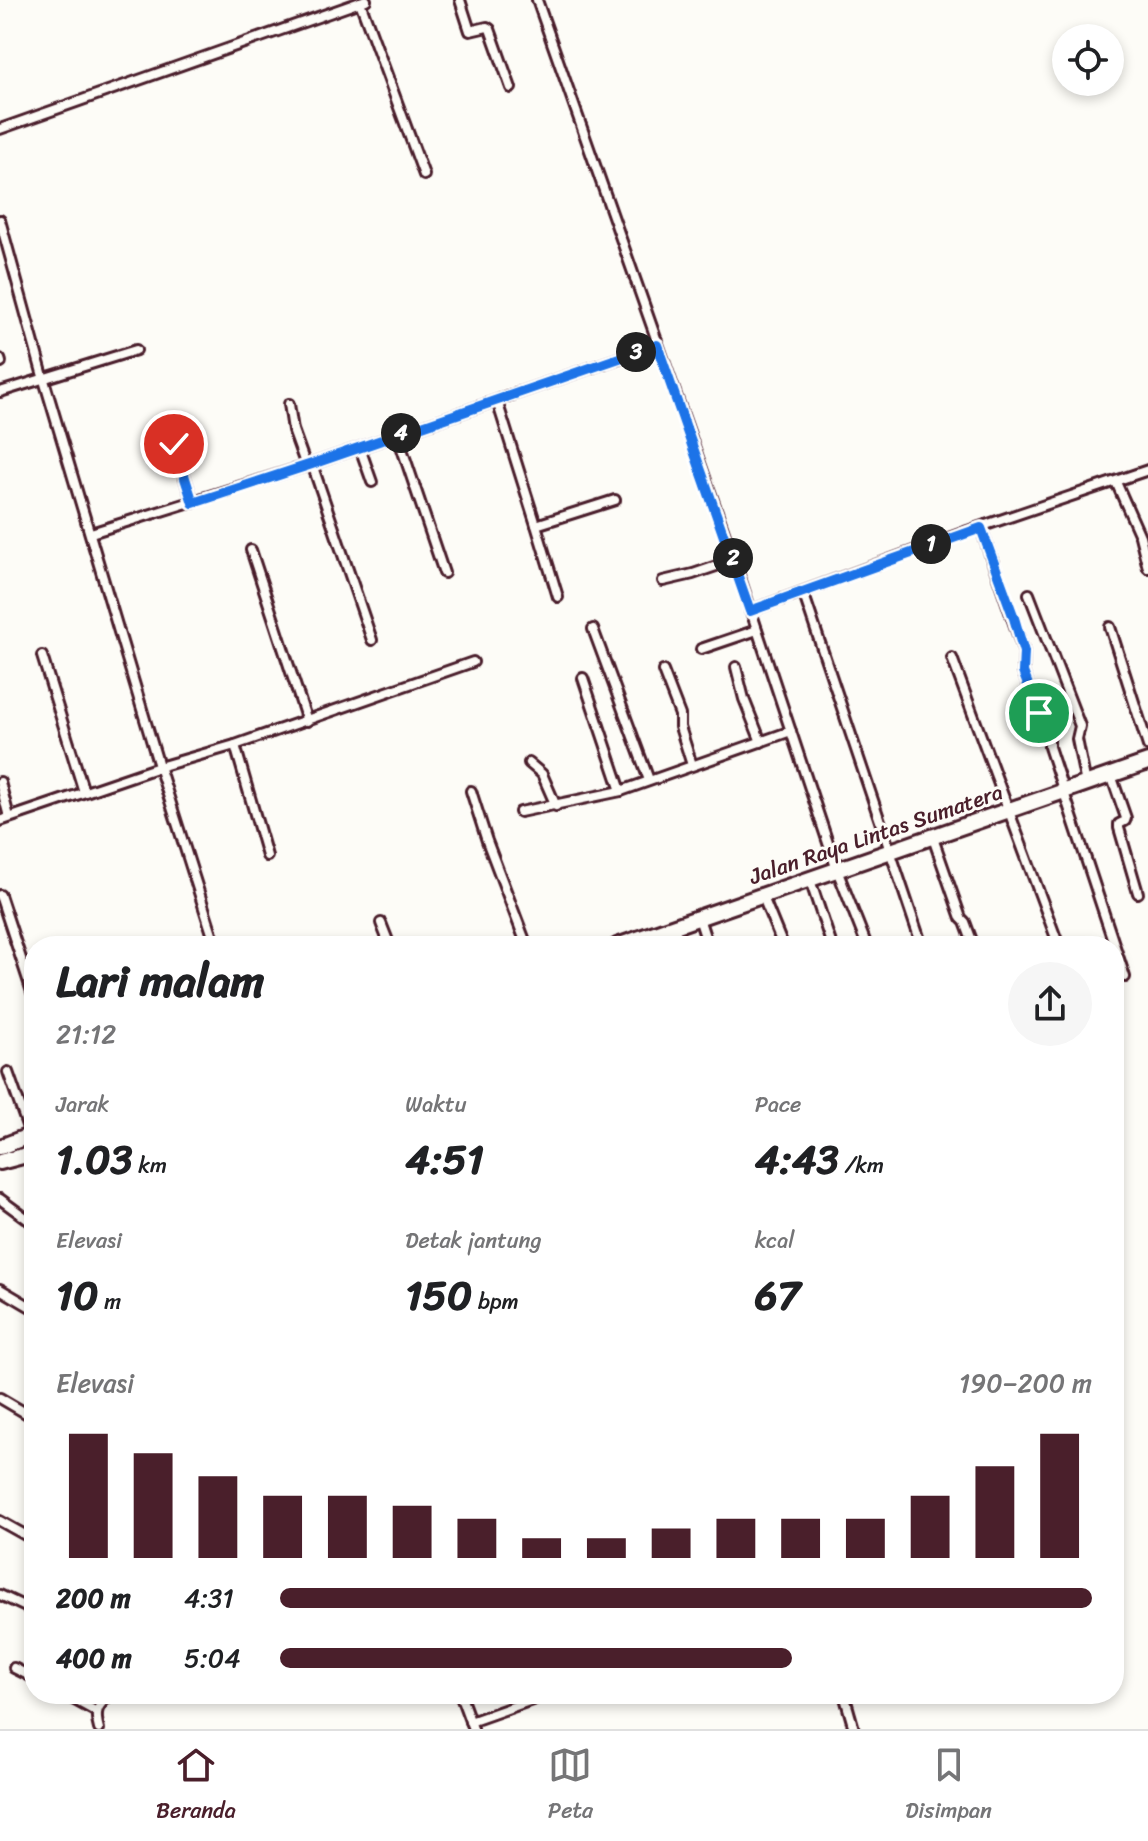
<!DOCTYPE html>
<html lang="id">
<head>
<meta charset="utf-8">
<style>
  :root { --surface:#fff; --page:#f6f6f6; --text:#202124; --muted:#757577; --line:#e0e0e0; --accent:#4a1f2b }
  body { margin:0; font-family:Sriracha,sans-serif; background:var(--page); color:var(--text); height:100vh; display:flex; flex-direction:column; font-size:30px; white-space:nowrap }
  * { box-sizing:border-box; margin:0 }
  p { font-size:26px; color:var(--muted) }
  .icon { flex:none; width:44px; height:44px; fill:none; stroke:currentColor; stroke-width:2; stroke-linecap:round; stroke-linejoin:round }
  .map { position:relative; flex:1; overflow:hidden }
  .panel { position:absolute; left:24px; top:936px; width:1100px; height:768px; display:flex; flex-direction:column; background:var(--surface); border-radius:32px; box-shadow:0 4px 12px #0003 }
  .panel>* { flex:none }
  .tools { position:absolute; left:1052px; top:24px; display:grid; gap:16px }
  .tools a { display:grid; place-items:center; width:72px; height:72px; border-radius:50%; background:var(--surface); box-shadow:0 4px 12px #0003; font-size:40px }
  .pin { position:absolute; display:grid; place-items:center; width:68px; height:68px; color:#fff; margin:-34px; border:4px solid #fff; border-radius:50%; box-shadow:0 2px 8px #0007 }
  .km { position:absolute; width:40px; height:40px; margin:-20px; border-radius:50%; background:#222; color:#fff; font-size:22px; line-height:40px; text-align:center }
  .round { display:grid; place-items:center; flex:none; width:84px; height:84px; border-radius:42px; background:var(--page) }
  .overview { display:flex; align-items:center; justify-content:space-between; height:136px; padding:0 32px }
  h1 { font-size:44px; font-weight:700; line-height:60px }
  .stats { display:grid; grid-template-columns:repeat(3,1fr); gap:12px; height:136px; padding:8px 32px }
  .stats div { display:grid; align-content:center }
  .stats b { font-size:40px; font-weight:700 }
  .stats small { font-size:22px; font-weight:400 }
  .stats p { font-size:22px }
  .chart { height:224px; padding:16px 32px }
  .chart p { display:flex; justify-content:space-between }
  .chart svg { width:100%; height:144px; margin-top:8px; stroke:var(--accent); stroke-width:6 }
  ul { padding:0 32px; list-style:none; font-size:26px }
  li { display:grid; grid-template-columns:128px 96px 1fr; align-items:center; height:60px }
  li i { height:20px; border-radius:10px; background:var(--accent) }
  .menu { display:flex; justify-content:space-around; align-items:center; height:112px; border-top:2px solid var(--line); background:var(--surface); font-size:22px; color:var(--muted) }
  .menu a { display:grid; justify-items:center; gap:4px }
  .menu .active { color:var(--accent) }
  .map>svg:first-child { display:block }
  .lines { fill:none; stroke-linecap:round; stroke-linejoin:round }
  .street-casing { stroke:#4a1f2b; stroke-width:14 }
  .highway-casing { stroke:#4a1f2b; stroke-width:20 }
  .street { stroke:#fdfcf7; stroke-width:8 }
  .highway { stroke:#fdfcf7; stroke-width:14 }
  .route-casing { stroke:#fff; stroke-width:16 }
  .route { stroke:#1a73e8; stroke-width:10 }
  .labels { text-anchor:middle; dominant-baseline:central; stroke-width:6; stroke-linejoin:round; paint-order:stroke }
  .street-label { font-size:22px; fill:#4a1f2b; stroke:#fdfcf7 }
</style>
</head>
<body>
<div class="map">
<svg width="1148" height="1729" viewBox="0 0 1148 1729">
  <rect width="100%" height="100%" fill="#fdfcf7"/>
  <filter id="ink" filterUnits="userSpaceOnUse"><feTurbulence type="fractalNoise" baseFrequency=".0125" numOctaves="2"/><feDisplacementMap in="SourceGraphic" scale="16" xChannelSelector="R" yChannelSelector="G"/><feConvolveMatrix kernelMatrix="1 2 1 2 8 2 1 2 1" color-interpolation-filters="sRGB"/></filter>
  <g filter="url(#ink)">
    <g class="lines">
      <defs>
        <g id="street">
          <polyline points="460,0 470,31 487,27 490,29 511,88"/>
          <polyline points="537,0 734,560 837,870 867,946"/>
          <polyline points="360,2 424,175"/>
          <polyline points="0,129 366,0"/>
          <polyline points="0,220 44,380 158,763 216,946"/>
          <polyline points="0,359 1,362"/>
          <polyline points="0,392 136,350"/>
          <polyline points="497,401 536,525 615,500"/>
          <polyline points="289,404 293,430 306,466"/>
          <polyline points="397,434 444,573"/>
          <polyline points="174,444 193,503"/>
          <polyline points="360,448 372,482"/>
          <polyline points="312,464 372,640"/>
          <polyline points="1116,482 1140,536 1148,568"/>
          <polyline points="536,525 558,597"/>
          <polyline points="981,528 1024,652 1023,672 1049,740 1049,747 1125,977"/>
          <polyline points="91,533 312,464 657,345"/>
          <polyline points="251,550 307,721"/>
          <polyline points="663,581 693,574 734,560"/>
          <polyline points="803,592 922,946"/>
          <polyline points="1029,594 1080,726 1077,739 1086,784"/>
          <polyline points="750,611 965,532 1148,470"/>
          <polyline points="1110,627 1148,746"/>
          <polyline points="593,629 649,780"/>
          <polyline points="701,649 757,630"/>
          <polyline points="42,656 84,792"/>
          <polyline points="952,658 1059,946"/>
          <polyline points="736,667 744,699 761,742"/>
          <polyline points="663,671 680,715 680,727 692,765"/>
          <polyline points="583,678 621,791"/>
          <polyline points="235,745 267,856"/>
          <polyline points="529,763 542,774 556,806"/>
          <polyline points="1111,775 1126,818 1125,821 1119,824 1119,828 1138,893"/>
          <polyline points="0,782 9,817"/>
          <polyline points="471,791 487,841 527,946"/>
          <polyline points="520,812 621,791 791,731"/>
          <polyline points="0,821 159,767 235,745 473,662"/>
          <polyline points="933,838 961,918 965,922 974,946"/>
          <polyline points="810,880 832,946"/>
          <polyline points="0,895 34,998"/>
          <polyline points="763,897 783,946"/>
          <polyline points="699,918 708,946"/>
          <polyline points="381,923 390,946"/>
          <polyline points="674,927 680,946"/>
          <polyline points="8,1072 30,1134"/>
          <polyline points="0,1199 34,1224"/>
          <polyline points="0,1289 34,1309"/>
          <polyline points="0,1398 34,1418"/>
          <polyline points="0,1521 34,1540"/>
          <polyline points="0,1595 34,1611"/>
          <polyline points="14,1668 34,1678"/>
          <polyline points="64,1694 95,1711"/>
          <polyline points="460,1694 473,1729"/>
          <polyline points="844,1694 854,1729"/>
          <polyline points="470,1722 549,1694"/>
          <path d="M99,1729C94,1711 97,1706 111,1694"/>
        </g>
        <g id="highway">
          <polyline points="617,946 1148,762"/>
          <polyline points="0,1147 34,1134"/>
          <polyline points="0,1162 34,1153"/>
        </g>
      </defs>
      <use href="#street" class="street-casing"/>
      <use href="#highway" class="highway-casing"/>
      <use href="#street" class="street"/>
      <use href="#highway" class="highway"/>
    </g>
  </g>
  <g class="lines" filter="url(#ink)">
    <defs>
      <polyline id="route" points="174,444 193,503 312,464 657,345 750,611 981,528 1014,618 1024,652 1023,672 1039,713"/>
    </defs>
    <use href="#route" class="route-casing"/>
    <use href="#route" class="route"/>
  </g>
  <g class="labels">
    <g class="street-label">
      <text transform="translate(876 834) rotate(-19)">Jalan Raya Lintas Sumatera</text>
    </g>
  </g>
</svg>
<div class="tools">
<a><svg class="icon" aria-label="locate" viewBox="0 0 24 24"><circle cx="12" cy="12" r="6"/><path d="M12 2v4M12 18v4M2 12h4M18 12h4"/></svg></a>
</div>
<div class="pin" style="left:1039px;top:713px;background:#1e9e55"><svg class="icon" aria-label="arrive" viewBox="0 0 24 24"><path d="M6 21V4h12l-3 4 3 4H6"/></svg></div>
<div class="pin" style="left:174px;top:444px;background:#d93025"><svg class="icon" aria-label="check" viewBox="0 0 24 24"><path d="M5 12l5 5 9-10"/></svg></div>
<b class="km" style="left:931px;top:544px">1</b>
<b class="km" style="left:733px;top:558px">2</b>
<b class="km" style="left:636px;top:352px">3</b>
<b class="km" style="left:401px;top:433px">4</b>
<section class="panel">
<div class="overview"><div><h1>Lari malam</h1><p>21:12</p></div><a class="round"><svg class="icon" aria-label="share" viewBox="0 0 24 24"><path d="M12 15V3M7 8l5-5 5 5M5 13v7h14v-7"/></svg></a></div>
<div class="stats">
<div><p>Jarak</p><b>1.03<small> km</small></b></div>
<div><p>Waktu</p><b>4:51</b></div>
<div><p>Pace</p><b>4:43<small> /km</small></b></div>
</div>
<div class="stats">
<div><p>Elevasi</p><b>10<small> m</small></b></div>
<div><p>Detak jantung</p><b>150<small> bpm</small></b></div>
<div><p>kcal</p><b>67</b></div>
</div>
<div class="chart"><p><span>Elevasi</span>190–200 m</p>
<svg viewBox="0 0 160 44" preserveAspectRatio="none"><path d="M5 44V6M15 44V12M25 44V19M35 44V25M45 44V25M55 44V28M65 44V32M75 44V38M85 44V38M95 44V35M105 44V32M115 44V32M125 44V32M135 44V25M145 44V16M155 44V6"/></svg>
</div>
<ul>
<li><b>200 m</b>4:31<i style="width:100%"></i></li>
<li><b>400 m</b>5:04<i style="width:63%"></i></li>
</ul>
</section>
</div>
<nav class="menu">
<a class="active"><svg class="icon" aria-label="home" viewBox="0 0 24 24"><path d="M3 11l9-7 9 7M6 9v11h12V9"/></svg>Beranda</a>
<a><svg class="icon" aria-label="map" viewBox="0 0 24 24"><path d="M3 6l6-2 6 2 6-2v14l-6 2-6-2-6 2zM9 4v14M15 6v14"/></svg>Peta</a>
<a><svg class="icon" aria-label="saved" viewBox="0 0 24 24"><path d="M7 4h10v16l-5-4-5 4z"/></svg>Disimpan</a>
</nav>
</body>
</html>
